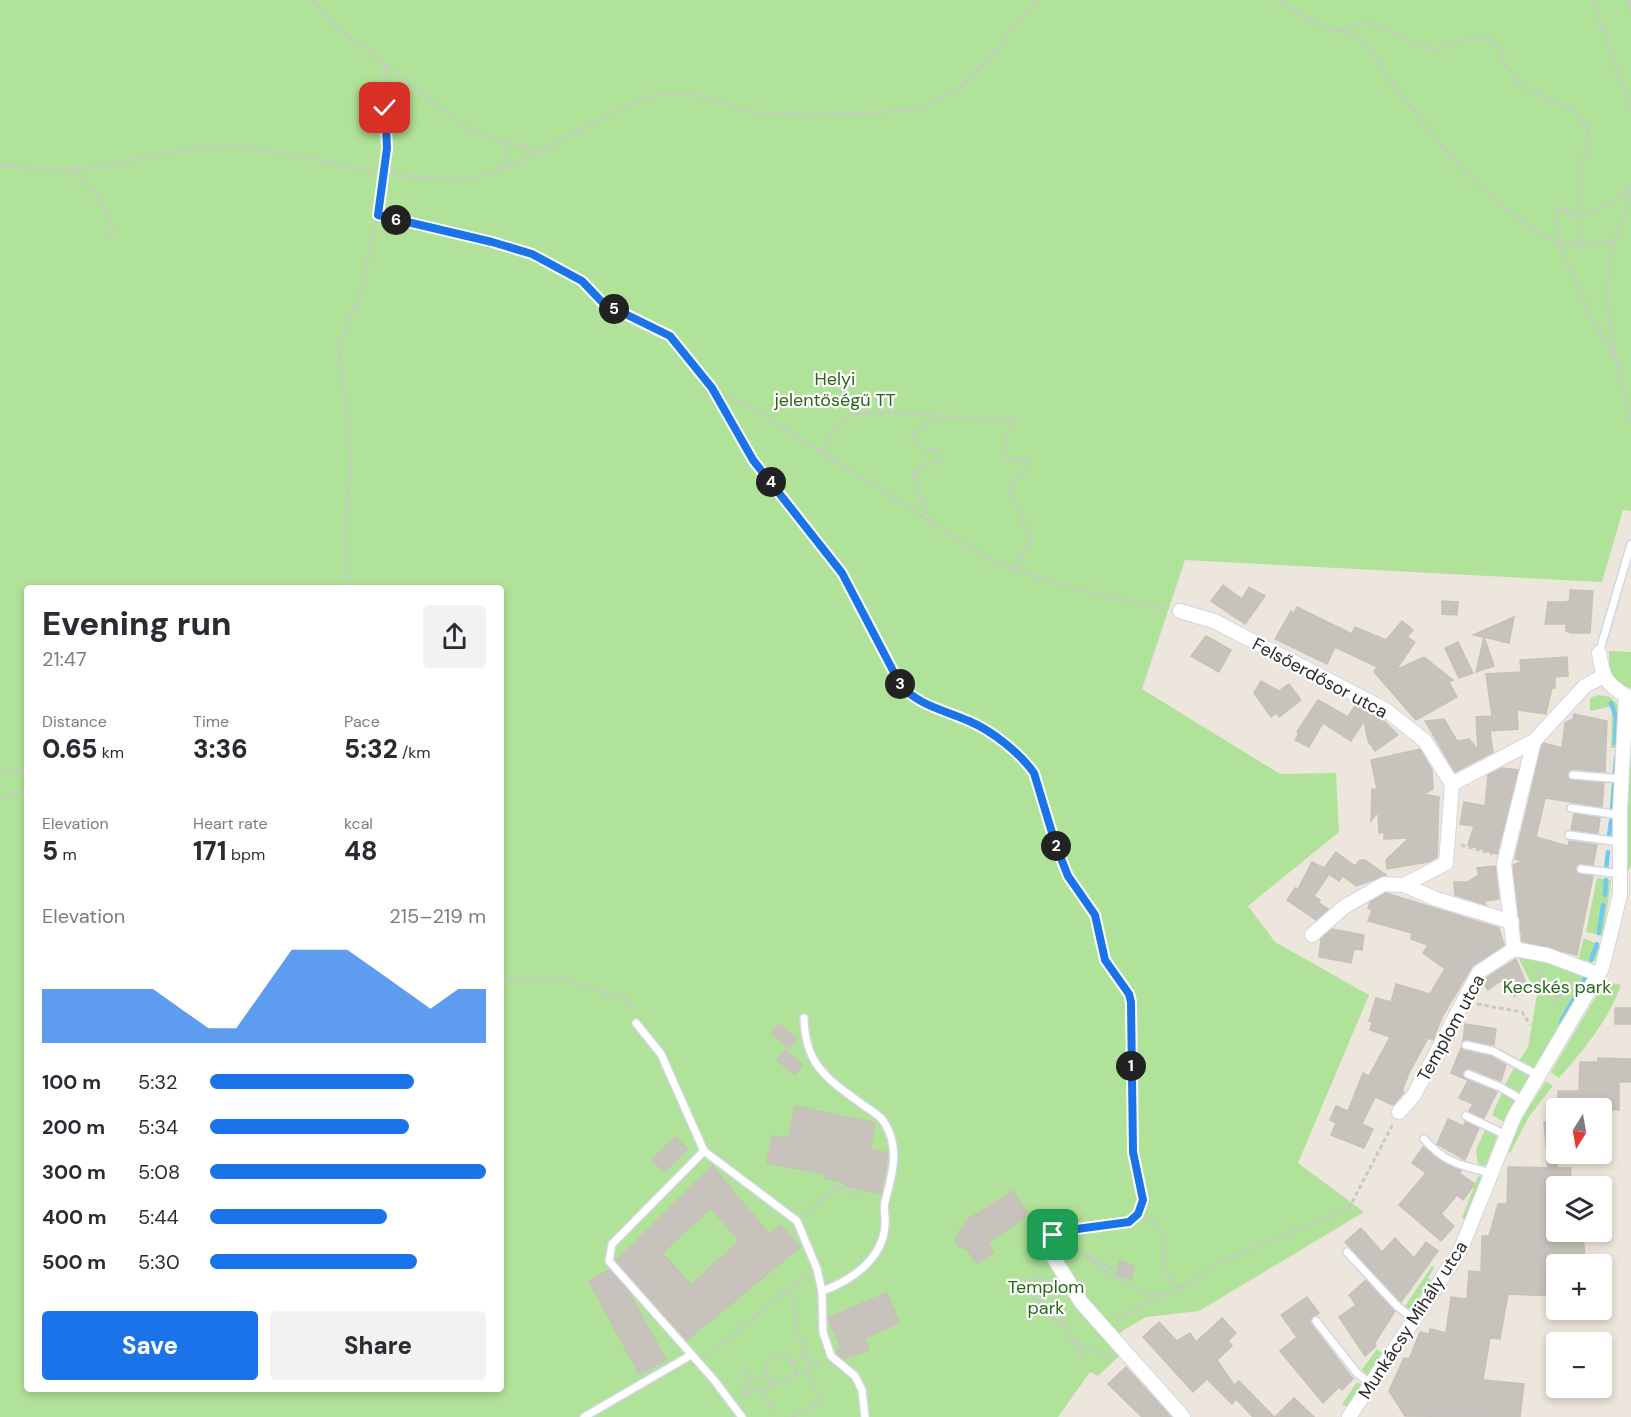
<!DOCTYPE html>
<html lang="en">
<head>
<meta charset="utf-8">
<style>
  :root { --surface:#fff; --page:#f2f2f3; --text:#2b2b33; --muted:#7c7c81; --accent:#1a73e8 }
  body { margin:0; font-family:"DM Sans",sans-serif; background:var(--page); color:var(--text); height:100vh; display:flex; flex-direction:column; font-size:22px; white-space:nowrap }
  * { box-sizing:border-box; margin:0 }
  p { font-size:20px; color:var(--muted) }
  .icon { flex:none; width:33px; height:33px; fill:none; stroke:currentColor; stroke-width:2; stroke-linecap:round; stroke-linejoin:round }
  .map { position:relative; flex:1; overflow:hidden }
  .side { position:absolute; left:24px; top:585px; width:480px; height:807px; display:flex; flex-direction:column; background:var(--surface); border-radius:6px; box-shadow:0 3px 9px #0003 }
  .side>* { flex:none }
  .needle { width:39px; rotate:191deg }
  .controls { position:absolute; left:1546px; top:1098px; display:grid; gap:12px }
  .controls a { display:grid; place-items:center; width:66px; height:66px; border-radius:6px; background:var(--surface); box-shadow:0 3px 9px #0003; font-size:30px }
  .pin { position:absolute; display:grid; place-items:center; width:51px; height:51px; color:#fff; margin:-26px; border-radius:12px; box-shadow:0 3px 9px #0006 }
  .km { position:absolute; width:30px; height:30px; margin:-15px; border-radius:50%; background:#222; color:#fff; font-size:16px; line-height:30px; text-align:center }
  .round { display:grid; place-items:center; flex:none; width:63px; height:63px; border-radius:6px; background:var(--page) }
  .overview { display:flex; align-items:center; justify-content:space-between; height:102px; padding:0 18px }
  h1 { font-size:33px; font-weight:800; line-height:45px }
  .figures { display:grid; grid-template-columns:repeat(3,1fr); gap:9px; height:102px; padding:6px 18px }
  .figures div { display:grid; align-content:center }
  .figures b { font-size:26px; font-weight:800 }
  .figures small { font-size:16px; font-weight:400 }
  .figures p { font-size:16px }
  .chart { height:168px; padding:12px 18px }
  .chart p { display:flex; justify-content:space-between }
  .chart svg { width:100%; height:108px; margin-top:6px; fill:var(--accent); opacity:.7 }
  .button { display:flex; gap:12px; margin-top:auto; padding:12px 18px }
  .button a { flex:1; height:69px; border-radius:6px; background:var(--accent); color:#fff; font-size:24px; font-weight:800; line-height:69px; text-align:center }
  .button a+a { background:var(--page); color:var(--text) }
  ul { padding:0 18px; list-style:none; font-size:20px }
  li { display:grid; grid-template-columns:96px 72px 1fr; align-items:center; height:45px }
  li i { height:15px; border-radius:8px; background:var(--accent) }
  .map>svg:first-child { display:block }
  .green { fill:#b1e299; fill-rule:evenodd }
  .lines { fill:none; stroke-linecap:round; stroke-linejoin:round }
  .stream { stroke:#71c9ed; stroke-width:4.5 }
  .building { fill:#c7c2bc; stroke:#c7c1b6; stroke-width:1.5; fill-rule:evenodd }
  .service-casing { stroke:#d2d5e3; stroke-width:10 }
  .minor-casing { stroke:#d2d5e3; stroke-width:16 }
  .path { stroke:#c8c8c8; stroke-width:3; stroke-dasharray:4.5 3; stroke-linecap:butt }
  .service { stroke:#fff; stroke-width:7 }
  .minor { stroke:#fff; stroke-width:14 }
  .route-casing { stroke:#fff; stroke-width:12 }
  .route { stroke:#1a73e8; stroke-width:8 }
  .labels { text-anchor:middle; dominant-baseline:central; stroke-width:4.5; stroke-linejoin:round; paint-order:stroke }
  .park-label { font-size:18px; fill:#29661b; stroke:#fff }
  .street-label { font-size:18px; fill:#2a2a2a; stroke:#fff }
</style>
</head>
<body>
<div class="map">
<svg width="1631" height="1417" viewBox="0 0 1631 1417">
  <rect width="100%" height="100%" fill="#ece6dc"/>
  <g class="green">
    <path d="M0,0H1631V511L1623,510L1602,582L1185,560L1142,689L1280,774L1336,773L1339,832L1248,906L1275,942L1369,995L1298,1163L1364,1212L1199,1311L1146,1317L1122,1331L1110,1346L1119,1356L1098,1376L1090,1372L1058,1417H0ZM27,588H501V1389H27Z"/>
    <path d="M1609,651L1631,652V688C1610,685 1609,670 1609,651Z"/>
    <polygon points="1598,695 1610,697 1617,704 1619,748 1611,748 1612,706 1590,711 1590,698"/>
    <polygon points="1631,713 1631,867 1626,873"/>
    <polygon points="1597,878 1611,880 1603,936 1586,932"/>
    <polygon points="1584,938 1601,946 1596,961 1578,960"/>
    <polygon points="1514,949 1579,972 1587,981 1535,1068 1519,1061 1528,1047 1537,995"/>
    <path d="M1605,981L1621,985C1607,1022 1585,1048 1559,1078L1551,1072Z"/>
    <polygon points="1515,1066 1531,1076 1519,1095 1505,1085"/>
    <polygon points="1546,1081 1553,1086 1530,1115 1510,1153 1506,1152 1525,1113"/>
    <polygon points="1502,1093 1515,1101 1504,1122 1492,1115"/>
    <polygon points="1485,1130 1497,1136 1486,1166 1478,1164 1476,1150"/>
    <polygon points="1478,1176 1483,1177 1467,1220 1462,1218"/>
    <polygon points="1432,1266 1434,1268 1428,1278 1431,1280 1411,1310 1405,1306"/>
    <polygon points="1377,1349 1382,1353 1367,1375 1361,1371"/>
    <polygon points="1357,1382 1361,1385 1347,1407 1342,1404"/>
  </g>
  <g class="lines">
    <g class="stream">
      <polyline points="1611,703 1616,717 1615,743"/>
      <polyline points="1615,773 1616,758"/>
      <polyline points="1612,811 1614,783"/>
      <polyline points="1609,836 1611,821"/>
      <polyline points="1606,870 1608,852"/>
      <polyline points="1605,895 1606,880"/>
      <polyline points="1599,933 1603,905"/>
      <polyline points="1591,960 1597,944"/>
      <polyline points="1561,1022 1586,977"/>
    </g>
  </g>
  <g class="building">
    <polygon points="1223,585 1242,599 1249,587 1265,596 1245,624 1211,601"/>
    <polygon points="1570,590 1593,591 1590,633 1571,633 1566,631 1566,624 1545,624 1548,602 1567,602 1570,599"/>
    <polygon points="1442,601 1458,602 1457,615 1442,614"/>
    <polygon points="1297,607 1352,634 1355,627 1386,640 1402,621 1413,630 1407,637 1415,642 1396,670 1424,657 1453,680 1449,682 1457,697 1416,720 1374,672 1377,667 1335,647 1327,664 1275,639 1291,611 1294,613"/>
    <polygon points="1514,617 1509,643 1484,637 1494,666 1476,672 1484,637 1473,635"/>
    <polygon points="1206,636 1231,650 1219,672 1191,656"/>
    <polygon points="1458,642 1473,673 1459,678 1445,648"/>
    <polygon points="1567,657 1568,676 1555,677 1555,688 1552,688 1546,714 1517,710 1518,729 1490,731 1493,752 1455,772 1425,721 1444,719 1457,741 1469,739 1478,750 1476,717 1492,716 1486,674 1521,672 1520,660"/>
    <polygon points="1261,681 1279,691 1289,684 1301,700 1279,717 1276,713 1271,717 1254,693"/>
    <polygon points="1318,700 1348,717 1356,704 1381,718 1398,735 1375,751 1368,741 1364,721 1351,741 1323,723 1309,747 1295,740 1299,733 1297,732"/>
    <polygon points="1574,714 1607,721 1605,772 1573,769 1567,775 1572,780 1604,783 1602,807 1545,798 1536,837 1568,846 1569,841 1597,845 1593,865 1579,864 1576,868 1578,874 1593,876 1577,955 1522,941 1513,865 1523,861 1515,859 1542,745 1544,743 1562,748 1565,723 1573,719"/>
    <polygon points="1420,749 1432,770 1433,789 1424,794 1439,797 1437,857 1428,862 1387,869 1386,860 1409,838 1384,839 1384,832 1379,833 1378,812 1371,821 1372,789 1377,789 1371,760"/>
    <polygon points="1502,768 1518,770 1497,854 1468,845 1474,826 1460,824 1464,802 1485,806 1488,775"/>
    <polygon points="1574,814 1600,818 1598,833 1571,830"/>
    <polygon points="1336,852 1355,866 1360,860 1365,860 1386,875 1356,886 1343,876 1339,881 1329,874 1314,896 1320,900 1318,902 1328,909 1316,920 1287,900 1295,888 1298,889 1312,862 1324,868"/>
    <polygon points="1495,866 1499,899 1484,901 1486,905 1455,895 1454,882 1468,882 1479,875 1477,868"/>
    <polygon points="1386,893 1499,928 1504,945 1471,968 1442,1017 1433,1040 1428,1038 1409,1073 1402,1091 1404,1092 1393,1105 1375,1097 1362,1124 1373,1129 1364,1148 1331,1135 1336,1123 1330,1120 1336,1106 1348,1111 1363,1073 1369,1076 1390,1037 1370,1030 1372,1022 1369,1021 1376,998 1391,1002 1396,984 1430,994 1445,969 1423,953 1428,945 1411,939 1412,933 1368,921 1372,910 1368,908 1370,902"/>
    <polygon points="1332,929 1364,935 1362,950 1354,949 1351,963 1319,957 1321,939"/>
    <polygon points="1516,959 1529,990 1514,996 1511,987 1506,989 1502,980 1488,990 1483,983 1486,978"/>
    <rect x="1615" y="1008" width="16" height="16"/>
    <polygon points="779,1024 797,1039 789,1048 771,1033"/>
    <polygon points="1465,1024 1496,1029 1494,1045 1463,1041"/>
    <polygon points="1461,1048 1491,1056 1506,1065 1501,1081 1470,1069 1463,1072 1465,1079 1497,1092 1484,1118 1469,1111 1473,1104 1459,1098 1468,1080 1451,1073"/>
    <polygon points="785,1050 803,1065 795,1075 777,1060"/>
    <polygon points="1598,1058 1631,1059 1631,1082 1619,1082 1619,1110 1558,1108 1558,1091 1579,1091 1580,1062 1598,1062"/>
    <polygon points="795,1106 875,1123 870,1149 888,1153 881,1193 844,1186 845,1183 824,1178 824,1174 767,1163 772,1136 789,1138"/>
    <polygon points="1448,1119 1463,1126 1465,1122 1479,1128 1465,1160 1437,1144"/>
    <polygon points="1557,1121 1557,1167 1548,1167 1544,1122"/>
    <polygon points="675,1137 688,1149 665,1172 652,1160"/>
    <polygon points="1423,1147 1444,1163 1461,1171 1459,1173 1475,1184 1463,1200 1457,1195 1441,1214 1454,1226 1441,1241 1399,1205 1426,1173 1412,1163"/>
    <path d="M712,1166L769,1234L781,1225L800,1247L687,1340L616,1261ZM711,1208L739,1241L691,1285L662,1253Z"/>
    <polygon points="1508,1167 1571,1168 1570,1186 1556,1185 1557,1237 1583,1238 1586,1264 1557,1264 1557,1296 1508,1294 1500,1339 1490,1338 1483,1380 1524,1384 1520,1417 1405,1416 1389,1391 1404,1358 1409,1359 1420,1332 1429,1334 1430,1329 1446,1333 1451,1297 1467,1299 1469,1271 1481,1272 1482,1236 1489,1236 1498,1204 1507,1204"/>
    <polygon points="1013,1191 1029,1215 988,1242 994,1253 977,1264 967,1249 960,1247 955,1240 958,1232 967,1226 964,1222"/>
    <polygon points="1361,1228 1382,1252 1395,1238 1414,1258 1426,1242 1438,1251 1401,1302 1345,1242"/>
    <polygon points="1120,1261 1134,1266 1131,1279 1116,1274"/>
    <polygon points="609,1270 628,1291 666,1360 639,1374 589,1281"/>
    <polygon points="1366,1280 1395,1311 1374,1344 1376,1346 1365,1356 1339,1317 1356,1305 1349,1295"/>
    <polygon points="887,1293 899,1323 864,1338 869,1350 843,1359 837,1354 840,1345 828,1318"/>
    <polygon points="1307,1297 1319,1313 1310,1319 1311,1324 1353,1379 1342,1390 1339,1387 1323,1403 1280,1351 1297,1337 1281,1315"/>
    <polygon points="1222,1318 1236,1333 1228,1341 1232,1346 1217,1360 1234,1385 1239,1381 1274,1417 1253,1417 1236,1399 1232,1404 1207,1379 1193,1392 1143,1337 1159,1322 1177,1341 1190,1333 1196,1342"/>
    <polygon points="1126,1367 1171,1417 1142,1417 1108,1384"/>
    <polygon points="1294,1398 1314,1417 1275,1417"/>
  </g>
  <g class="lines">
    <defs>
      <g id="service">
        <polyline points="1599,653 1631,544"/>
        <polyline points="1573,775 1622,779"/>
        <polyline points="1571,808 1620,815"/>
        <polyline points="1569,835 1620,842"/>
        <polyline points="1581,869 1620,874"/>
        <path d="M804,1018C805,1066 828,1079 863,1105C870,1110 880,1115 884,1122C901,1149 892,1174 885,1202C883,1210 886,1217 885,1225C883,1259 851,1281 822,1291"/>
        <polyline points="636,1023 661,1054 704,1151"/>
        <polyline points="1466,1045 1493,1051 1539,1076"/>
        <polyline points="1468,1074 1500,1087 1524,1101"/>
        <polyline points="1466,1116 1506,1135"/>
        <path d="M1424,1139C1446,1164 1461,1165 1491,1173"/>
        <polyline points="1347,1252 1398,1307 1414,1319"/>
        <polyline points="1316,1321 1357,1373 1371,1384"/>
        <polyline points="584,1417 691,1355"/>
        <polyline points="742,1417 714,1380 609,1261 612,1244 704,1151 797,1221 817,1269 822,1291 823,1332 831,1356 855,1376 862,1390 865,1417"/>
      </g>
      <g id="minor">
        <polyline points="1180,611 1214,621 1386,710 1425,741 1452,784 1446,863 1404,885 1384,884 1344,907 1312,935"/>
        <path d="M1599,653C1603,677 1605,683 1626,696"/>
        <polyline points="1452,784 1534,741 1585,686 1603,676"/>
        <polyline points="1404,885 1436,899 1512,922"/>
        <polyline points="1514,949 1504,864 1534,741"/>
        <polyline points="1514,949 1547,955 1598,974"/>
        <polyline points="1399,1112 1414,1095 1479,972 1514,949"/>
        <polyline points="1044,1242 1081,1302 1183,1417"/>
        <polyline points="1349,1417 1460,1251 1514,1117 1602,968 1620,895 1620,810 1626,696"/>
      </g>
    </defs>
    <use href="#service" class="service-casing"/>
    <use href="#minor" class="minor-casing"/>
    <g class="path">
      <polyline points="312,0 332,23 464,126 500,141 539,150"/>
      <polyline points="1278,0 1308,19 1327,29 1353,34 1366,44 1395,87 1454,161 1497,202 1531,228 1559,243 1589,313 1615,360"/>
      <polyline points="1592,0 1631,109"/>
      <polyline points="1629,0 1631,11"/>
      <polyline points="1341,30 1361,23 1383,25 1400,38 1435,50 1473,38 1490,39 1502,51 1505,65 1525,89 1572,110 1588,129 1590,147 1585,152 1579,177 1582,189 1578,213 1581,246"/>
      <path d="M0,165C26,168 52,171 78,169C135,164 190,141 249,148C310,156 368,175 430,178C442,178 457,182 469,179C508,172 560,141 596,122C618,111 637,97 662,95C702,91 713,102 748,111C781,118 888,115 921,107C976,92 1000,37 1038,0"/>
      <polyline points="499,167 506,161 506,147 501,142"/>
      <polyline points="70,169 101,199 114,230 110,236 107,234"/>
      <path d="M1631,195C1623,217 1613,239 1610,262C1601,316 1619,370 1631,422"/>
      <path d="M378,215L532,254L582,281L603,303L670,336L712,388L753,460L842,573L900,684C917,705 944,710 969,721C992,731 1019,752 1034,773L1056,846L1068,876L1095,915L1105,960L1129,994L1131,1002L1133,1152L1143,1200L1138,1214L1129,1222L1108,1227L1095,1225L1054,1235"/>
      <polyline points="1615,241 1581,246 1559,243 1556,211 1559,208 1565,209 1565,213 1585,214 1605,207 1631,186"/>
      <polyline points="714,389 752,408 997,564 1078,590 1167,609"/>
      <path d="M820,450L848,416C904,407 960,422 1016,419C1005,433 1003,439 1006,458L1010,460L1025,458L1028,463C1025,475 1013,474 1009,492L1021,512L1024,526L1032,538L1014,569"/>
      <polyline points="930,521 913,474 925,464 941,463 937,451 925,449 911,440 918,429 934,418"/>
      <polyline points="347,588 345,526 351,457 339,347 364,281 385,175 387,148 384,62"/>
      <polyline points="0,772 27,769"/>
      <polyline points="0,799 27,789"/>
      <polyline points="1461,845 1493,854"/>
      <polyline points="1535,967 1539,976 1544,970"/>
      <polyline points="1539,976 1544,988"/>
      <polyline points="501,982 504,980 563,979 630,1001 633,1013"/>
      <polyline points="1534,993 1544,988 1555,994 1563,994 1570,979"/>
      <polyline points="1477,1004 1522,1012 1530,1025"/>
      <polyline points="1554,1004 1560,994"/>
      <polyline points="805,1214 837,1187 863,1197"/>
      <path d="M1138,1214L1157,1225L1166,1237C1161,1263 1159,1271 1182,1288"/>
      <polyline points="1039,1229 1041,1222"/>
      <polyline points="1058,1237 1087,1256 1115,1269"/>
      <polyline points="1087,1256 1106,1272 1135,1288 1159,1296 1182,1288 1219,1263 1349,1208 1393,1124"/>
      <polyline points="788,1290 793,1296 796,1331 812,1366"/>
      <polygon points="1046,1294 1054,1298 1064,1316 1061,1325 1040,1309 1039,1301"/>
      <polyline points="1039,1301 1024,1288 1027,1281 1041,1278 1046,1294"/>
      <polyline points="1117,1320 1159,1296"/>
      <polyline points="1063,1323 1073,1340 1112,1358"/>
      <polyline points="1074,1341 1084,1363"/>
      <polyline points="706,1358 807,1274"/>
      <polyline points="744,1367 751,1382"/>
      <polyline points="767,1374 767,1364 774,1356 785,1356 791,1363"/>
      <polyline points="797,1374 791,1363 808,1355"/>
      <polyline points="763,1390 775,1417"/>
      <polyline points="745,1394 742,1386 767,1374 773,1385"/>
      <polyline points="743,1399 745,1394 757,1389 763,1390 820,1363"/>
      <polyline points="791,1417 821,1404 807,1369"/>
    </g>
    <use href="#service" class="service"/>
    <use href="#minor" class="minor"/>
  </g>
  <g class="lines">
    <defs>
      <path id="route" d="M385,108L387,148L378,215L492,242L532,254L582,281L603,303L670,336L712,388L753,460L842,573L900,684C917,705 944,710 969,721C992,731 1019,752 1034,773L1056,846L1068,876L1095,915L1105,960L1129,994L1131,1002L1133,1152L1143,1200L1138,1214L1129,1222L1062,1231L1053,1235"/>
    </defs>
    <use href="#route" class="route-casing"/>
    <use href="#route" class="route"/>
  </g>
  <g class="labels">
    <g class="park-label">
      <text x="835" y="379">Helyi<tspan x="835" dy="21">jelentőségű TT</tspan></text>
      <text x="1557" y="987">Kecskés park</text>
      <text x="1046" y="1287">Templom<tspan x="1046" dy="21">park</tspan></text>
    </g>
    <g class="street-label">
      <text transform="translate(1320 678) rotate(28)">Felsőerdősor utca</text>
      <text transform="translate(1451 1028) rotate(-61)">Templom utca</text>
      <text transform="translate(1413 1320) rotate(-57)">Munkácsy Mihály utca</text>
    </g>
  </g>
</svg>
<div class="controls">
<a><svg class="needle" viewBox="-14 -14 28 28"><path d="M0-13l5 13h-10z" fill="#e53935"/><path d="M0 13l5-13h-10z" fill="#7c7c81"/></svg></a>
<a><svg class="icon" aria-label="layers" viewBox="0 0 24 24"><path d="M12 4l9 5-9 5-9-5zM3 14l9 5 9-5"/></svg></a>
<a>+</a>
<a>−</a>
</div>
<div class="pin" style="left:1053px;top:1235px;background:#1e9e55"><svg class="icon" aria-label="arrive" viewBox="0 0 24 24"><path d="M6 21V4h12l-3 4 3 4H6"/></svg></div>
<div class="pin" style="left:385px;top:108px;background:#d93025"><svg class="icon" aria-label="check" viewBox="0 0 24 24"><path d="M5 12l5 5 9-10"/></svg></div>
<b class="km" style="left:1131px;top:1066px">1</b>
<b class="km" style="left:1056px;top:846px">2</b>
<b class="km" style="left:900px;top:684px">3</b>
<b class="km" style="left:771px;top:482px">4</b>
<b class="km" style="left:614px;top:309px">5</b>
<b class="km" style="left:396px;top:220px">6</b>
<section class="side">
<div class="overview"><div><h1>Evening run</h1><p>21:47</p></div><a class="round"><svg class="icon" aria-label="share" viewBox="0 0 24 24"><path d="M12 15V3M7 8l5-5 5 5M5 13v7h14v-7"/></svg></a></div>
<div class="figures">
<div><p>Distance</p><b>0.65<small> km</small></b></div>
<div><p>Time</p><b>3:36</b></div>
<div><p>Pace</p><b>5:32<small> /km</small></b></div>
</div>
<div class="figures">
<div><p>Elevation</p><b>5<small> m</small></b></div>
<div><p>Heart rate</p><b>171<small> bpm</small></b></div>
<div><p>kcal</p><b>48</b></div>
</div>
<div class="chart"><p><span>Elevation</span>215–219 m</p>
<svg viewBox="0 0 160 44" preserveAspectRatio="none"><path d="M0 44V22L10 22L20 22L30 22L40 22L50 30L60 38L70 38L80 22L90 6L100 6L110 6L120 14L130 22L140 30L150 22L160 22V44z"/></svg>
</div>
<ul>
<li><b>100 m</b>5:32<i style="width:74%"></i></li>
<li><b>200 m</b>5:34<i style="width:72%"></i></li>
<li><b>300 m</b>5:08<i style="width:100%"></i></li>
<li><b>400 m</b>5:44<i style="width:64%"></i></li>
<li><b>500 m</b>5:30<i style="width:75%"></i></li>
</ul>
<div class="button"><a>Save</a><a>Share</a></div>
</section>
</div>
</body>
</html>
